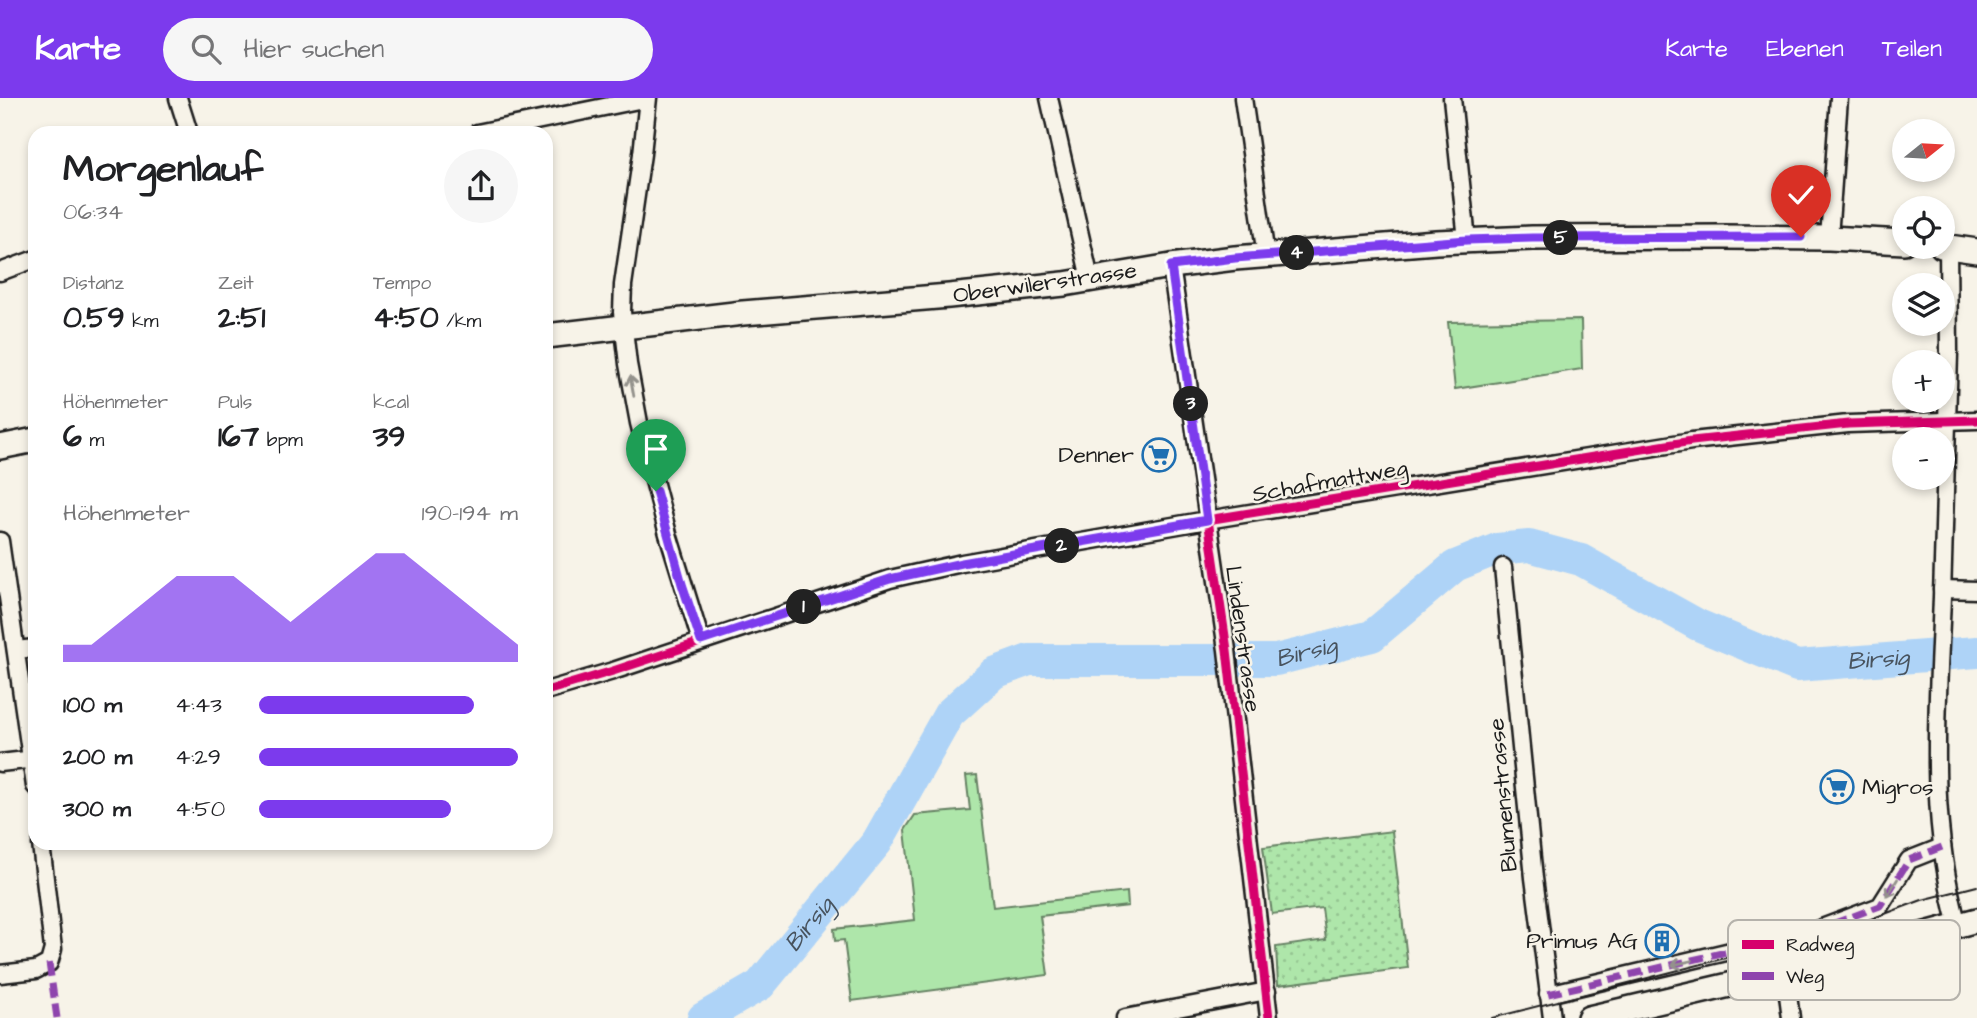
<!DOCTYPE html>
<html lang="de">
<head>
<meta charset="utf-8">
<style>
  :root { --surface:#fff; --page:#f6f6f6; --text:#202124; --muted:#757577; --accent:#7c3aed }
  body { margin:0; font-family:"Architects Daughter",sans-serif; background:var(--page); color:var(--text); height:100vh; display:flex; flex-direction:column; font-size:26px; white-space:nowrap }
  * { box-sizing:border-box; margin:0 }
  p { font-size:23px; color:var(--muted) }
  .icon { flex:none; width:38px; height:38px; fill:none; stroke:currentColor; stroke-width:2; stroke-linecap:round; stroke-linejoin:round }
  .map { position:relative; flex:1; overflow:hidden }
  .details { position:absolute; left:28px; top:28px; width:525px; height:724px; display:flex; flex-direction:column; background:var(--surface); border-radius:21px; box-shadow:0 4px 10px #0003 }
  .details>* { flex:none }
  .needle { width:46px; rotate:72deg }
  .buttons { position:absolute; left:1892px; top:21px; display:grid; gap:14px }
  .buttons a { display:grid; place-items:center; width:63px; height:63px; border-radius:50%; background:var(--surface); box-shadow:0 4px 10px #0003; font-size:35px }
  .pin { position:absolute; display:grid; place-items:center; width:60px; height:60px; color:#fff; margin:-72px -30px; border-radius:50% 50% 50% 0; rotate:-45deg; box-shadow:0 0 7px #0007 }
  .pin .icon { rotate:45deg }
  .km { position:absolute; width:35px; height:35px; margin:-18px; border-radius:50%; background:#222; color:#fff; font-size:19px; line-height:35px; text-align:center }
  .round { display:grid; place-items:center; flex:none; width:74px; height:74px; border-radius:37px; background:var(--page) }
  .summary { display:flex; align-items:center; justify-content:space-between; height:119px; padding:0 35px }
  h1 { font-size:38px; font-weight:800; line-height:52px }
  .stats { display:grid; grid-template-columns:repeat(3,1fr); gap:10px; height:119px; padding:7px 35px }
  .stats div { display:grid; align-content:center }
  .stats b { font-size:30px; font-weight:800 }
  .stats small { font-size:19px; font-weight:400 }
  .stats p { font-size:19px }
  .chart { height:196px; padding:14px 35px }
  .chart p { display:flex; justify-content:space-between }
  .chart svg { width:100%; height:126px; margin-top:7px; fill:var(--accent); opacity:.7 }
  ul { padding:0 35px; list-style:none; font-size:23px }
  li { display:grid; grid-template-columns:112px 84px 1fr; align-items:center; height:52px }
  li i { height:18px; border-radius:9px; background:var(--accent) }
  header { display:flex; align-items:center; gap:42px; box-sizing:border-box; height:98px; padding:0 35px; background:var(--accent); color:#fff }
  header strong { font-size:33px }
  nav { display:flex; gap:38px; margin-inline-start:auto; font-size:24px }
  .search { width:490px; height:63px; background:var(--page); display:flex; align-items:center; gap:18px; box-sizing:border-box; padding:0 24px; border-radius:38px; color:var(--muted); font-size:26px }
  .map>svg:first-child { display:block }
  .grass { fill:url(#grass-dots); stroke:#658163; stroke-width:2 }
  .green { fill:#aee6aa; stroke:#658163; stroke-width:2 }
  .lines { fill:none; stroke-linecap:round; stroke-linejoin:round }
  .river { stroke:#aed3f7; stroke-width:32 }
  .minor-casing { stroke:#1c1c1c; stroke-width:21 }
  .secondary-casing { stroke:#1c1c1c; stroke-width:28 }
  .minor { stroke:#f7f3e8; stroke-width:16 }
  .secondary { stroke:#f7f3e8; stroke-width:23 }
  .tram { stroke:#1c1c1c; stroke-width:2 }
  .quiet { stroke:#8e44ad; stroke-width:7; stroke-dasharray:14 7; stroke-linecap:butt }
  .cycleway-casing { stroke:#f7f3e8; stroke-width:13 }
  .cycleway { stroke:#d6006c; stroke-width:9 }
  .oneway { stroke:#94928c }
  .route-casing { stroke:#fff; stroke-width:14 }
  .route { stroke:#7c3aed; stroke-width:9 }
  .labels { text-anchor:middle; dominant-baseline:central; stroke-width:5; stroke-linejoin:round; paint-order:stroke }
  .street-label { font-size:23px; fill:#1c1c1c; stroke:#f7f3e8 }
  .poi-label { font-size:23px; fill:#1c1c1c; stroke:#f7f3e8; text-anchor:end }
  .water-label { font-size:24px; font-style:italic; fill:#48535e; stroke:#f7f3e8 }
  .key { fill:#f7f3e8; stroke:#b5b2ab; stroke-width:2 }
  .key-label { font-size:19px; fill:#1c1c1c }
</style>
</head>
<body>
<header>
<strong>Karte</strong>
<div class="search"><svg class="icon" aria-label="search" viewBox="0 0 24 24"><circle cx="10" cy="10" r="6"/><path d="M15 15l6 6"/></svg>Hier suchen</div>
<nav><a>Karte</a><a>Ebenen</a><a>Teilen</a></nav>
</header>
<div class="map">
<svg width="1977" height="920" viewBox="0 0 1977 920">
  <defs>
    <pattern id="grass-dots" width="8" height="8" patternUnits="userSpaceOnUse" patternTransform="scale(1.75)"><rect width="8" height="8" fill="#aee6aa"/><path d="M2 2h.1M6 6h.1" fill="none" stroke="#95c592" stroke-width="1.8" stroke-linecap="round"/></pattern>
  </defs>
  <rect width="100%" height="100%" fill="#f7f3e8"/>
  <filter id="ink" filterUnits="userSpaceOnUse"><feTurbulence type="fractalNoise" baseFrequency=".0143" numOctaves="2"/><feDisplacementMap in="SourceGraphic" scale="14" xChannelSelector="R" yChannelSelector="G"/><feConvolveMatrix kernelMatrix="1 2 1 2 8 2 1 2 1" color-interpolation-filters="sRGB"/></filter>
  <g filter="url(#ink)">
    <polygon class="grass" points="1392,733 1408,870 1278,887 1276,849 1326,842 1322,810 1272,816 1263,749"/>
    <g class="green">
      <polygon points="1581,222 1582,271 1455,291 1448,224"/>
      <polygon points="977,677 993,809 1127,794 1128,808 1040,818 1048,877 852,903 844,842 835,843 834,831 915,822 905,732 915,717 970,712 966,678"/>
    </g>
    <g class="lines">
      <path class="river" id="s1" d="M703,920L760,887L877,744L949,616L994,575L1029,562H1276L1372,538L1455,468L1497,451L1529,448L1581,462L1698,527L1797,568L1977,554"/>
      <defs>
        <g id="minor">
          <polyline points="178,0 189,35"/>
          <polyline points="1049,0 1090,181"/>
          <polyline points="1243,0 1266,158"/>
          <polyline points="1452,0 1467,142"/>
          <polyline points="477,35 648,0 642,56 623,187 622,214 628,266 639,325 668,436 701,543"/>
          <polyline points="1829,140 1839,0"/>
          <path d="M1948,148C1948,184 1949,219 1949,255C1947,336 1944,418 1942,499C1938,610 1927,718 1958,827"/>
          <polyline points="1171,168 1227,552 1269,920"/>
          <polyline points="0,174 35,161"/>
          <polyline points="0,443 35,688"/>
          <polyline points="1503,469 1534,780 1552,920"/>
          <polyline points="1942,491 1977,492"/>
          <polyline points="16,552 35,550"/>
          <polyline points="546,593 613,573 890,481 962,465 1207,422 1692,343 1848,326 1977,322"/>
          <polyline points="0,665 35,661"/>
          <polyline points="1785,874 1791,920"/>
          <polyline points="0,876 36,872 49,865 53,851 41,746"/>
          <polyline points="1548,896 1811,834 1880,808 1909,762 1942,749"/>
          <polyline points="1125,920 1267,893"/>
        </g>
        <g id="secondary">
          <polyline points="1942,148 1977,153"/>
          <polyline points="546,238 743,215 949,198 1064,186 1171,168 1235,160 1436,144 1532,140 1722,139 1829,140 1904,144"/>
          <polyline points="0,349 35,342"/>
          <polyline points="1589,920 1785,874 1977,822"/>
        </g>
      </defs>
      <use href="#minor" class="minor-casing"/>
      <use href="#secondary" class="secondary-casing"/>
      <use href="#minor" class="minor"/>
      <use href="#secondary" class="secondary"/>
      <polyline class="tram" points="1492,920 1858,826 1922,802 1977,788"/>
      <g class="quiet">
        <polyline points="49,865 57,920"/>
        <polyline points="1548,896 1811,834 1880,808 1909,762 1942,749"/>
      </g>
      <defs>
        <g id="cycleway">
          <polyline points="1171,168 1227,552 1269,920"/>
          <polyline points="546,593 613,573 890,481 962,465 1207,422 1692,343 1848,326 1977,322"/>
        </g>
      </defs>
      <use href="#cycleway" class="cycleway-casing"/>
      <use href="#cycleway" class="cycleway"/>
    </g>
    <defs><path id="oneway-shaft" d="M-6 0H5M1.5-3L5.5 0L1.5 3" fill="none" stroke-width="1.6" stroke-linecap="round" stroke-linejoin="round" transform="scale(1.75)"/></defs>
    <g class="oneway">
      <use href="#oneway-shaft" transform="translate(632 288) rotate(-100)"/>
      <use href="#oneway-shaft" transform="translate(1892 790) rotate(122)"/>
      <use href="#oneway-shaft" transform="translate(1682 865) rotate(167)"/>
    </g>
  </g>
  <g class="lines" filter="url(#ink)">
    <defs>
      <polyline id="route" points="656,393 682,486 701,543 890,481 962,465 1207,422 1171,168 1235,160 1467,142 1532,140 1801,139"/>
    </defs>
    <use href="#route" class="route-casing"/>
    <use href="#route" class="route"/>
  </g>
  <defs>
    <symbol id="supermarket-ring" viewBox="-11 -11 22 22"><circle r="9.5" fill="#f7f3e8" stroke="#1f6fb2" stroke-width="1.5"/><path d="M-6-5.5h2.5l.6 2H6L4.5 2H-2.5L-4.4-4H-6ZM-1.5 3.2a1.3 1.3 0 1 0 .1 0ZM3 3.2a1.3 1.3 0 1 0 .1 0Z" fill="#1f6fb2"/></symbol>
    <symbol id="building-ring" viewBox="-11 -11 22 22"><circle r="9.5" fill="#f7f3e8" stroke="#1f6fb2" stroke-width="1.5"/><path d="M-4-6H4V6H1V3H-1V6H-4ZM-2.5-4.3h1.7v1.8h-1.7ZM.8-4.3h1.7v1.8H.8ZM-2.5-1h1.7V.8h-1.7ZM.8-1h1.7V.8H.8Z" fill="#1f6fb2"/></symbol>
  </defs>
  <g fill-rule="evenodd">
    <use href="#supermarket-ring" x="1140" y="338" width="38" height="38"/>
    <use href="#supermarket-ring" x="1818" y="670" width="38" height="38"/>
    <use href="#building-ring" x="1643" y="824" width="38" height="38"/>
  </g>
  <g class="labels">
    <g class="street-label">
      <text transform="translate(1045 185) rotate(-8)">Oberwilerstrasse</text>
      <text transform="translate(1330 383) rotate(-10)">Schafmattweg</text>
      <text transform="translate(1243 541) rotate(82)">Lindenstrasse</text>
      <text transform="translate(1503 697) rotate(-95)">Blumenstrasse</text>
    </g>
    <g class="poi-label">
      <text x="1134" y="357">Denner</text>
      <text x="1862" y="689" text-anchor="start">Migros</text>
      <text x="1638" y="843">Primus AG</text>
    </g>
    <g class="water-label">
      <text stroke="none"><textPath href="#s1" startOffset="774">Birsig</textPath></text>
      <text stroke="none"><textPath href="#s1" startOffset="1404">Birsig</textPath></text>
      <text stroke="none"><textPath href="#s1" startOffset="144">Birsig</textPath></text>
    </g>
  </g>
  <rect x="1728" y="822" width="232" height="80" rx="10" class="key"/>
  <rect x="1742" y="842" width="32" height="9" fill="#d6006c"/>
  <rect x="1742" y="874" width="32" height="8" fill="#8e44ad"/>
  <g class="key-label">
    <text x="1786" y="853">Radweg</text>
    <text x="1786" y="885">Weg</text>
  </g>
</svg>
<div class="buttons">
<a><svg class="needle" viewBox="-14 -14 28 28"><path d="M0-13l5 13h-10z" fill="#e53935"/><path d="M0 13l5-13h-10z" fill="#757577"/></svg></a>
<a><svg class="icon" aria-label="locate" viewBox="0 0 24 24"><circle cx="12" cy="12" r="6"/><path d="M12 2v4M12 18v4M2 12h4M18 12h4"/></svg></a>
<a><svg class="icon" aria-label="layers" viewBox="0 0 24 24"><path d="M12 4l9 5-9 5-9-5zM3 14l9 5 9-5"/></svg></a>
<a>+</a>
<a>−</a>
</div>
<div class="pin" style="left:656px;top:393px;background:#1e9e55"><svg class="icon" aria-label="arrive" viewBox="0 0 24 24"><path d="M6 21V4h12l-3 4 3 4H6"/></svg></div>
<div class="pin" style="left:1801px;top:139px;background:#d93025"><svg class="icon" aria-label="check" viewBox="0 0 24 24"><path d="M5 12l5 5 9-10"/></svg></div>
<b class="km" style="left:804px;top:509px">1</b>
<b class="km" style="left:1062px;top:448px">2</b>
<b class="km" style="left:1191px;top:306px">3</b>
<b class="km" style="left:1297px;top:155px">4</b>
<b class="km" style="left:1561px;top:140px">5</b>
<section class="details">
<div class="summary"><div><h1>Morgenlauf</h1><p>06:34</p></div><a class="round"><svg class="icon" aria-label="share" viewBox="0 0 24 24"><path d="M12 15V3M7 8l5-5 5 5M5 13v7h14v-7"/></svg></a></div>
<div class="stats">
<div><p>Distanz</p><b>0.59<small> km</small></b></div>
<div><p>Zeit</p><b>2:51</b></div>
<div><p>Tempo</p><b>4:50<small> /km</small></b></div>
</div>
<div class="stats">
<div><p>Höhenmeter</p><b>6<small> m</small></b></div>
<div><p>Puls</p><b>167<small> bpm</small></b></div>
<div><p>kcal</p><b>39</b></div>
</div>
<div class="chart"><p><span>Höhenmeter</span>190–194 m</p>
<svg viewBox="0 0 160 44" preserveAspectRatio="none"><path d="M0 44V38L10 38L20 30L30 22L40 14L50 14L60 14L70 22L80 30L90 22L100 14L110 6L120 6L130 14L140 22L150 30L160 38V44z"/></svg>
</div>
<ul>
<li><b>100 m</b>4:43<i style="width:83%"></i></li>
<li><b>200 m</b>4:29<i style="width:100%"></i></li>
<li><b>300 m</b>4:50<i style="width:74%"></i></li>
</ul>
</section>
</div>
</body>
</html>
